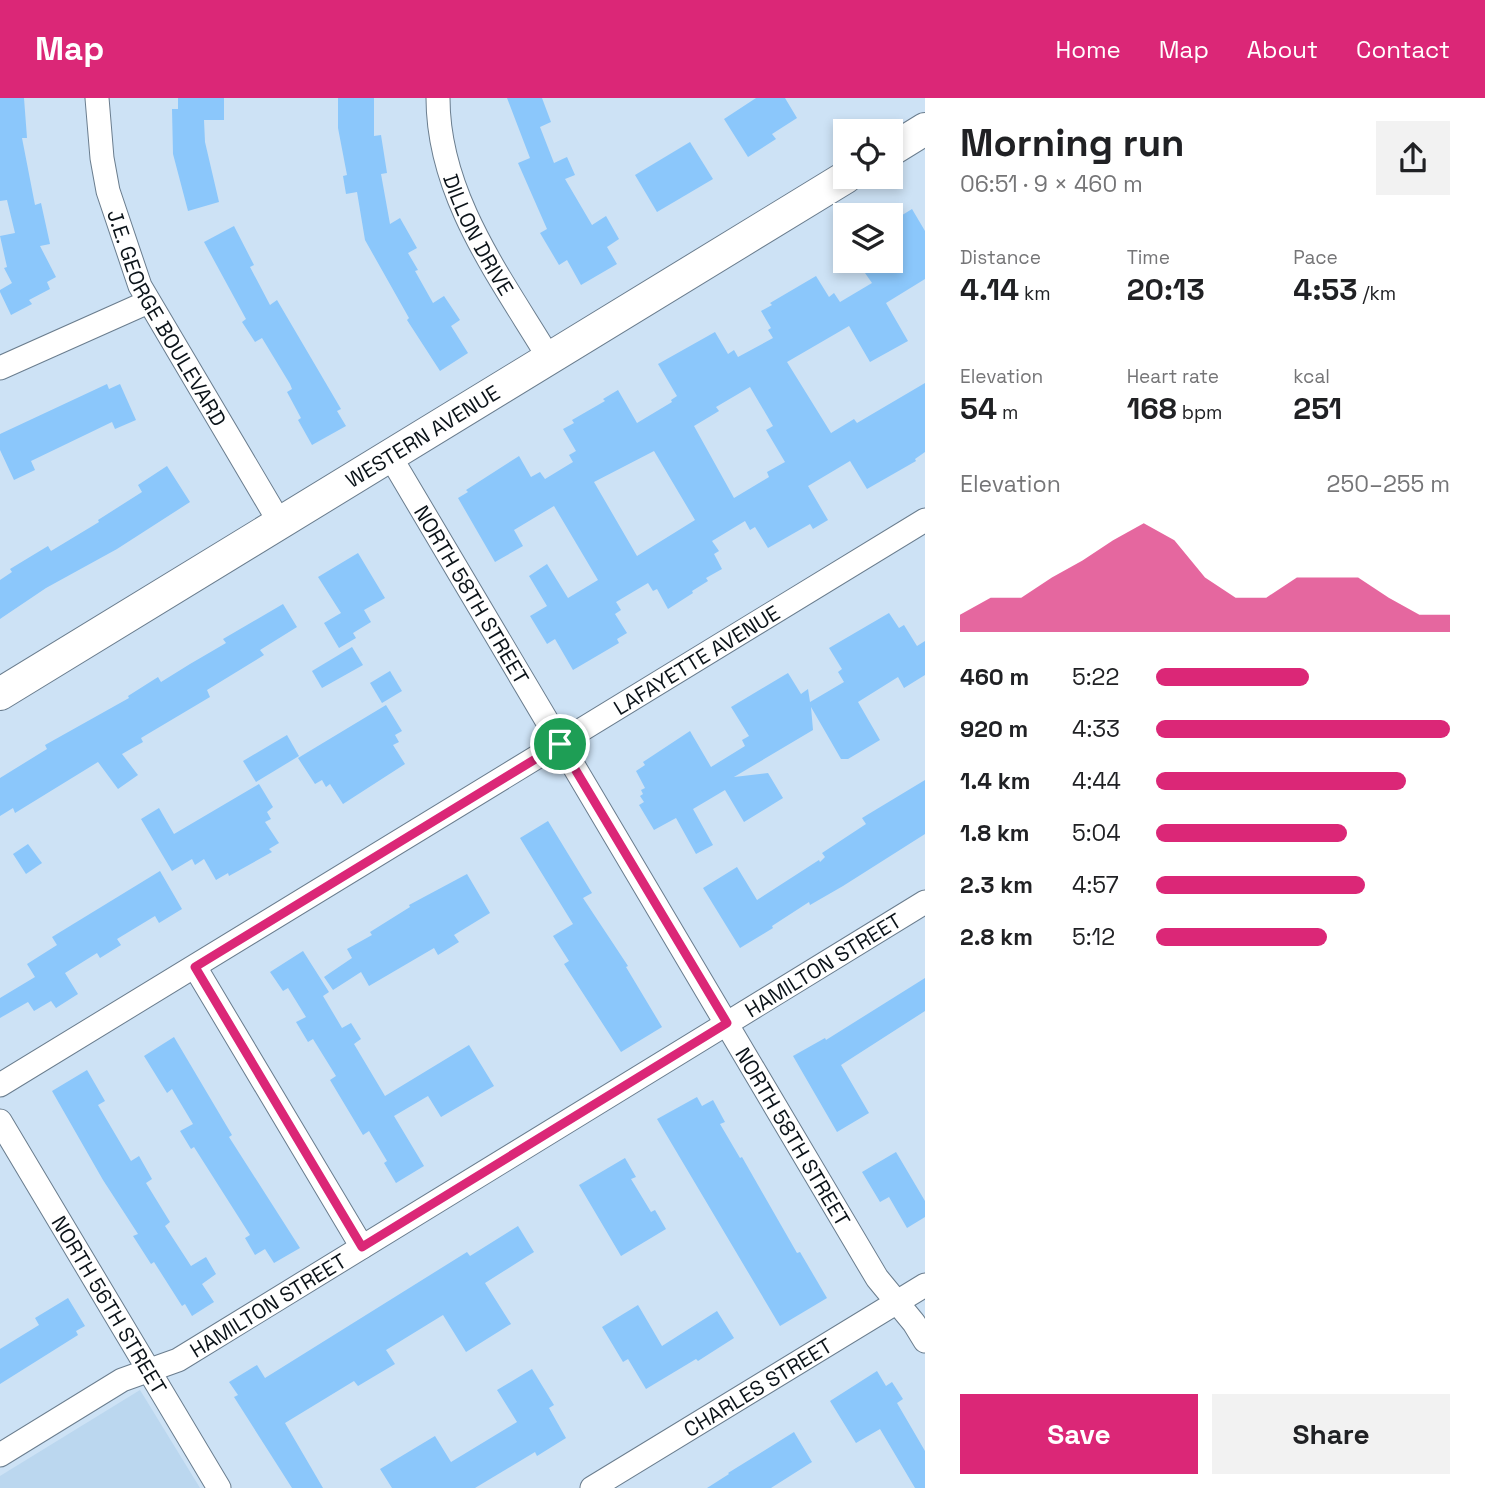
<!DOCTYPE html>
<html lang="en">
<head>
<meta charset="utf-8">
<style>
  :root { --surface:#fff; --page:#f2f2f2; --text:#202124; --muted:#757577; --accent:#db2777 }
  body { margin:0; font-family:"Space Grotesk",sans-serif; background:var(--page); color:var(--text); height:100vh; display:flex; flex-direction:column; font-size:26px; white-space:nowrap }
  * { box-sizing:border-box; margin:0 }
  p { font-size:23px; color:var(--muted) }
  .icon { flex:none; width:38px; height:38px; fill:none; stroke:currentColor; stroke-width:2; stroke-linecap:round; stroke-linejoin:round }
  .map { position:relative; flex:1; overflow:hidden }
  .panel { display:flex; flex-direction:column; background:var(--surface); width:560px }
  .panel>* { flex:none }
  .tools { position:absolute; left:833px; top:21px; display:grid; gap:14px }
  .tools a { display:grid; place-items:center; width:70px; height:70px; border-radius:0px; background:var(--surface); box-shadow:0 4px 10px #0003; font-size:35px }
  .pin { position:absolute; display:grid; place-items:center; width:60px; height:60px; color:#fff; margin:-30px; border:4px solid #fff; border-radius:50%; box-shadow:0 2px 7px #0007 }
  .round { display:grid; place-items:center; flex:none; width:74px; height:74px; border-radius:0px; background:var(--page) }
  .summary { display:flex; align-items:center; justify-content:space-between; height:119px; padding:0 35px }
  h1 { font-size:38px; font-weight:800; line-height:52px }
  .stats { display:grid; grid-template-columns:repeat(3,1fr); gap:10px; height:119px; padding:7px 35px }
  .stats div { display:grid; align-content:center }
  .stats b { font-size:30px; font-weight:800 }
  .stats small { font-size:19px; font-weight:400 }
  .stats p { font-size:19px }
  .chart { height:196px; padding:14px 35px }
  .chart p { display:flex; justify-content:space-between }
  .chart svg { width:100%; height:126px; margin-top:7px; fill:var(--accent); opacity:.7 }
  .action { display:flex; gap:14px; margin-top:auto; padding:14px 35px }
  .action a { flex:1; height:80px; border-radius:0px; background:var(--accent); color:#fff; font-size:28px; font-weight:800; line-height:80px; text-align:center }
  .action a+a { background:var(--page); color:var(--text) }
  ul { padding:0 35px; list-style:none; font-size:23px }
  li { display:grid; grid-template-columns:112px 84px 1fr; align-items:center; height:52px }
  li i { height:18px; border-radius:9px; background:var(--accent) }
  header { display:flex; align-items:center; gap:42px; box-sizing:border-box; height:98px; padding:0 35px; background:var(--accent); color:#fff }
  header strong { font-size:33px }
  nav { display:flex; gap:38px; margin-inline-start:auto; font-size:24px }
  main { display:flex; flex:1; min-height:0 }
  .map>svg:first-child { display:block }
  .built { fill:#bbd7ef }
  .building { fill:#8bc7fb; fill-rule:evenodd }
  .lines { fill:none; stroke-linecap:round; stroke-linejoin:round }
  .street-casing { stroke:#6a7d8e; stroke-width:25 }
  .secondary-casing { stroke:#6a7d8e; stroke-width:34 }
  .street { stroke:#fff; stroke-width:23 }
  .secondary { stroke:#fff; stroke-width:32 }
  .route-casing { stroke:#fff; stroke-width:14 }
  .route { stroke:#db2777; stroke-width:9 }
  .labels { text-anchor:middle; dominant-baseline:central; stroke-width:7; stroke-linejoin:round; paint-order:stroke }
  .street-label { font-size:21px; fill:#0b1319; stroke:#ddeffe }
</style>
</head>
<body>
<header>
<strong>Map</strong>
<nav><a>Home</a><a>Map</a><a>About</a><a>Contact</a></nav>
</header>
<main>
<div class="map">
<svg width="925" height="1390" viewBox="0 0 925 1390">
  <rect width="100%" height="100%" fill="#cde2f5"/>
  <polygon class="built" points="140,1292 200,1390 0,1390 0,1378"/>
  <g class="building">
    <polygon points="0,0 24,0 27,40 22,40 35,107 41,105 50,146 40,148 56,179 47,184 50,191 29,202 32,206 11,217 0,194 0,192 12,185 4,170 7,169 0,138 15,135 7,102 0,103"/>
    <polygon points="178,0 224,0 224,22 204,22 205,44 219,104 188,113 173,56 172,11 178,11"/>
    <polygon points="338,0 374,0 374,38 381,37 387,75 381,76 390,126 400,120 417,150 408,155 418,172 415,173 433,205 444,198 460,222 451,228 468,255 440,273 407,222 409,220 365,142 357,94 346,96 343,78 347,77 338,30"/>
    <polygon points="507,0 542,0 551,24 540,29 554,65 567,59 575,77 565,81 592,127 606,118 619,141 607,149 617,166 581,187 567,162 559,167 540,135 547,131 518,65 530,60"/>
    <polygon points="756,0 785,0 797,20 772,36 776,41 748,59 724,21"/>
    <polygon points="690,44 713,81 657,114 635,77"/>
    <path d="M912,111L925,133V181L886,205L908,243L870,264L849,228L787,264L831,335L854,321L857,325L925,285V354L915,361L916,363L867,391L850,363L808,388L828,422L813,431L810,426L768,450L755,429L750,432L745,423L712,443L719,453L714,456L722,471L706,480L708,483L692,493L693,495L668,511L657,491L653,493L648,485L616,504L621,512L615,516L627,535L617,541L619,545L573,572L555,541L547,546L530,518L547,508L529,478L547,466L568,500L598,482L554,408L514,432L523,448L495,464L458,400L468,394L466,392L519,358L531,379L540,374L545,381L573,364L569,357L576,353L563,331L574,325L572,322L605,303L603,301L618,292L637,325L672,304L671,302L677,298L658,266L715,234L728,256L734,252L738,259L773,240L768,232L771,230L761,213L772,207L770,205L816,178L829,199L834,195L840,204L872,185L865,175L871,171L866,163H891V124ZM750,289L773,328L766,332L785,364L767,374L769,379L734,400L694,328L719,313L716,309ZM654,353L695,422L637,458L594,384Z"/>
    <polygon points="234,128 254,167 250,169 270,207 277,202 341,311 337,313 346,328 312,347 298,322 301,320 287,294 292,291 290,286 262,240 255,244 242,224 246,221 204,144"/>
    <polygon points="107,286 109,291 120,286 136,322 115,331 112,324 31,363 35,372 14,382 0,352 0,336"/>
    <polygon points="167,368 190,404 117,451 46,490 0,521 0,482 12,474 10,471 48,448 51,453 99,424 98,422 142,394 138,387"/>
    <polygon points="358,455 385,500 364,512 371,524 353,535 356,540 339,550 324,525 341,515 318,479"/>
    <polygon points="283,506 297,529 260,552 264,557 207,592 210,599 141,640 143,644 122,656 138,677 118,691 98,664 15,715 13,710 0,718 0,680 47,651 45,647 129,600 128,598 158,579 161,584 190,566 226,545 223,541"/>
    <polygon points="889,515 899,530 904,527 917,548 925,543 925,577 904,590 898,579 858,604 880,642 848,661 841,661 811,609 813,632 734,679 768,675 783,700 744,724 725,692 693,711 713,747 696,756 676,720 654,732 639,707 644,704 640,698 643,696 641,692 645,690 636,673 645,667 643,664 690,633 711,669 745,648 742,642 749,638 731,609 788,575 801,596 808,591 810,604 844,584 838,574 842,571 829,550"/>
    <polygon points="352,549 363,567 322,590 312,573"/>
    <polygon points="390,573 402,593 382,605 370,585"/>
    <polygon points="386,607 402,633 395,637 399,644 393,647 405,666 343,706 330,686 326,689 322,682 315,686 298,660"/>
    <polygon points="287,637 299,658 256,684 243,663"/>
    <polygon points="925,682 925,736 843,788 810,807 809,804 772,828 773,830 740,850 703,790 737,769 757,802 819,762 820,764 825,759 822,755 866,726 862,720"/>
    <polygon points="259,686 273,709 267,714 271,721 265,724 279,745 269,751 272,754 229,778 228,775 216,782 204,761 195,767 192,761 172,773 141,721 159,710 174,736"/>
    <polygon points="548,723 592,795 583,800 628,868 626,869 662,929 621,954 564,866 569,863 553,838 573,826 520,740"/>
    <polygon points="28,746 42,765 26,776 13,756"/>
    <polygon points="160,773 182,811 159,825 155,818 117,841 121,847 100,860 97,855 65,875 78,896 56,910 51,903 34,913 28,904 0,920 0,900 35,879 27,866 57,847 52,839"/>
    <polygon points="467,776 490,815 454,837 459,844 438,857 434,850 369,888 361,874 333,892 324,879 352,860 347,851 372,837 370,834 410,809 409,807"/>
    <polygon points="303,853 329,894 323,898 342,930 351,925 361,941 354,946 385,998 469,947 494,988 441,1019 428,998 394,1018 424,1068 396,1085 384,1065 387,1063 369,1033 363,1037 330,982 336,978 313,941 308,944 296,924 306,919 288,890 283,893 270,874"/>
    <polygon points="925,880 925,913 841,967 869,1015 837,1034 793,958 825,940 826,942"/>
    <polygon points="174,939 232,1037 229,1039 300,1150 274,1165 265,1151 255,1157 245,1140 250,1137 194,1049 191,1051 180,1033 193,1026 172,991 167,995 144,958"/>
    <polygon points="87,972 105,1003 98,1007 131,1063 139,1058 152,1081 146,1085 170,1124 165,1128 191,1168 206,1159 216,1176 202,1186 214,1204 192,1218 185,1206 182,1208 154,1164 151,1166 133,1138 138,1136 103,1082 52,993"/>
    <polygon points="697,999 702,1008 713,1002 725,1024 720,1026 740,1060 742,1059 797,1155 800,1154 827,1200 780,1228 657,1021"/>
    <polygon points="896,1054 925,1103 925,1119 907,1130 889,1099 880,1104 862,1074"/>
    <polygon points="625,1060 636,1079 631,1081 651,1114 655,1112 666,1131 621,1158 579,1087"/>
    <polygon points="518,1128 534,1154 485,1185 511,1226 466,1254 443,1217 386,1252 395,1266 358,1288 354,1283 285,1325 323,1390 292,1390 234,1299 238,1297 229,1284 257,1267 265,1280 467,1154 470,1158"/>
    <polygon points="68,1200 85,1228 76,1233 78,1237 0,1286 0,1251 39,1227 35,1220"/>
    <polygon points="638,1207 662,1248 717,1213 734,1240 698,1263 696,1261 646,1291 628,1261 623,1264 602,1229"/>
    <polygon points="532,1271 554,1307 549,1310 566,1340 537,1358 535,1354 475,1390 392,1390 380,1371 435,1338 451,1364 517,1324 497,1292"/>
    <polygon points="877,1273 886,1288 892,1284 903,1301 897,1305 925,1353 925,1390 915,1390 880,1331 856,1345 830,1303"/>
    <polygon points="794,1334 812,1364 771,1390 707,1390 729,1376 728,1375"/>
  </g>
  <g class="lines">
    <defs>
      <g id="street">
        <path id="s1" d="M97,0L102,60L108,93L140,188L280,425"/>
        <path id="s2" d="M438,0C438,98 501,180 549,260"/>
        <polyline points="0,270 148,204"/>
        <path id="s3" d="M390,358L877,1180L914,1225L925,1243"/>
        <polyline points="195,869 362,1149"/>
        <path id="s4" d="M0,987L925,422"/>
        <path id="s5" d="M0,1023L219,1390"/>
        <path id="s6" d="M0,1357L122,1282L178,1262L925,804"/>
        <path id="s7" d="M592,1390L925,1187"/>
      </g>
      <g id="secondary">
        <polyline points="891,52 925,31"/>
        <path id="s8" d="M0,596L846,79"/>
      </g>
    </defs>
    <use href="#street" class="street-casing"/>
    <use href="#secondary" class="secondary-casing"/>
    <use href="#street" class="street"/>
    <use href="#secondary" class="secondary"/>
  </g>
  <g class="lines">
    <defs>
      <polygon id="route" points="560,646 727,925 362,1149 195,869"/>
    </defs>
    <use href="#route" class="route-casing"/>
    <use href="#route" class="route"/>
  </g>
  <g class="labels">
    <g class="street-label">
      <text stroke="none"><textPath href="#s2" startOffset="144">DILLON DRIVE</textPath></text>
      <text stroke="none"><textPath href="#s1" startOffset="234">J.E. GEORGE BOULEVARD</textPath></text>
      <text stroke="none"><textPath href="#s8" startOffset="495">WESTERN AVENUE</textPath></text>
      <text stroke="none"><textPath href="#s3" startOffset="161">NORTH 58TH STREET</textPath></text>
      <text stroke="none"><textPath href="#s4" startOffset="816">LAFAYETTE AVENUE</textPath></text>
      <text stroke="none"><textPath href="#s6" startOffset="959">HAMILTON STREET</textPath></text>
      <text stroke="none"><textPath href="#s3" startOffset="791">NORTH 58TH STREET</textPath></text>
      <text stroke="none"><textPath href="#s5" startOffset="214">NORTH 56TH STREET</textPath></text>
      <text stroke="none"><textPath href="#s6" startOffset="308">HAMILTON STREET</textPath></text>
      <text stroke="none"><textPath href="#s7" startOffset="194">CHARLES STREET</textPath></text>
    </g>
  </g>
</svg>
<div class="tools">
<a><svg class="icon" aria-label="locate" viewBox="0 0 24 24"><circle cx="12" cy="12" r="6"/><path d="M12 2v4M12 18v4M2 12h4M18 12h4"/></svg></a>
<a><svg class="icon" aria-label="layers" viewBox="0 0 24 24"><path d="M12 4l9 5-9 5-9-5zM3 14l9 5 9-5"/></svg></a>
</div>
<div class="pin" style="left:560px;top:646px;background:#1e9e55"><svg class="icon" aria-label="arrive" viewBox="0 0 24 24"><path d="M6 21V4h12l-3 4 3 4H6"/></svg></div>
</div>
<section class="panel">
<div class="summary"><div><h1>Morning run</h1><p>06:51 · 9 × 460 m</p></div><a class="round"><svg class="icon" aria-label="share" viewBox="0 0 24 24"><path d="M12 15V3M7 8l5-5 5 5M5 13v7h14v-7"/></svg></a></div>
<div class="stats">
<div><p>Distance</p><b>4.14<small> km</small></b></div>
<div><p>Time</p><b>20:13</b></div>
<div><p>Pace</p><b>4:53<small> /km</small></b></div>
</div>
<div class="stats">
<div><p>Elevation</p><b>54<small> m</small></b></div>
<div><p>Heart rate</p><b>168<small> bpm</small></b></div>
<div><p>kcal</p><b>251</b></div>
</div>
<div class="chart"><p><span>Elevation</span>250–255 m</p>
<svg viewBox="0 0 160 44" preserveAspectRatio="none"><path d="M0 44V38L10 32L20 32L30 25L40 19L50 12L60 6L70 12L80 25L90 32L100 32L110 25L120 25L130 25L140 32L150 38L160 38V44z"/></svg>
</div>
<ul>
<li><b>460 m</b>5:22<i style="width:52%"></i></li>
<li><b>920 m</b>4:33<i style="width:100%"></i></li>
<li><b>1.4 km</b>4:44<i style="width:85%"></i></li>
<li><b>1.8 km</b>5:04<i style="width:65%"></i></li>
<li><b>2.3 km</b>4:57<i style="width:71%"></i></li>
<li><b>2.8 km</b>5:12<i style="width:58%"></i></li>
</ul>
<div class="action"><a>Save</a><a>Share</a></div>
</section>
</main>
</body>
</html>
